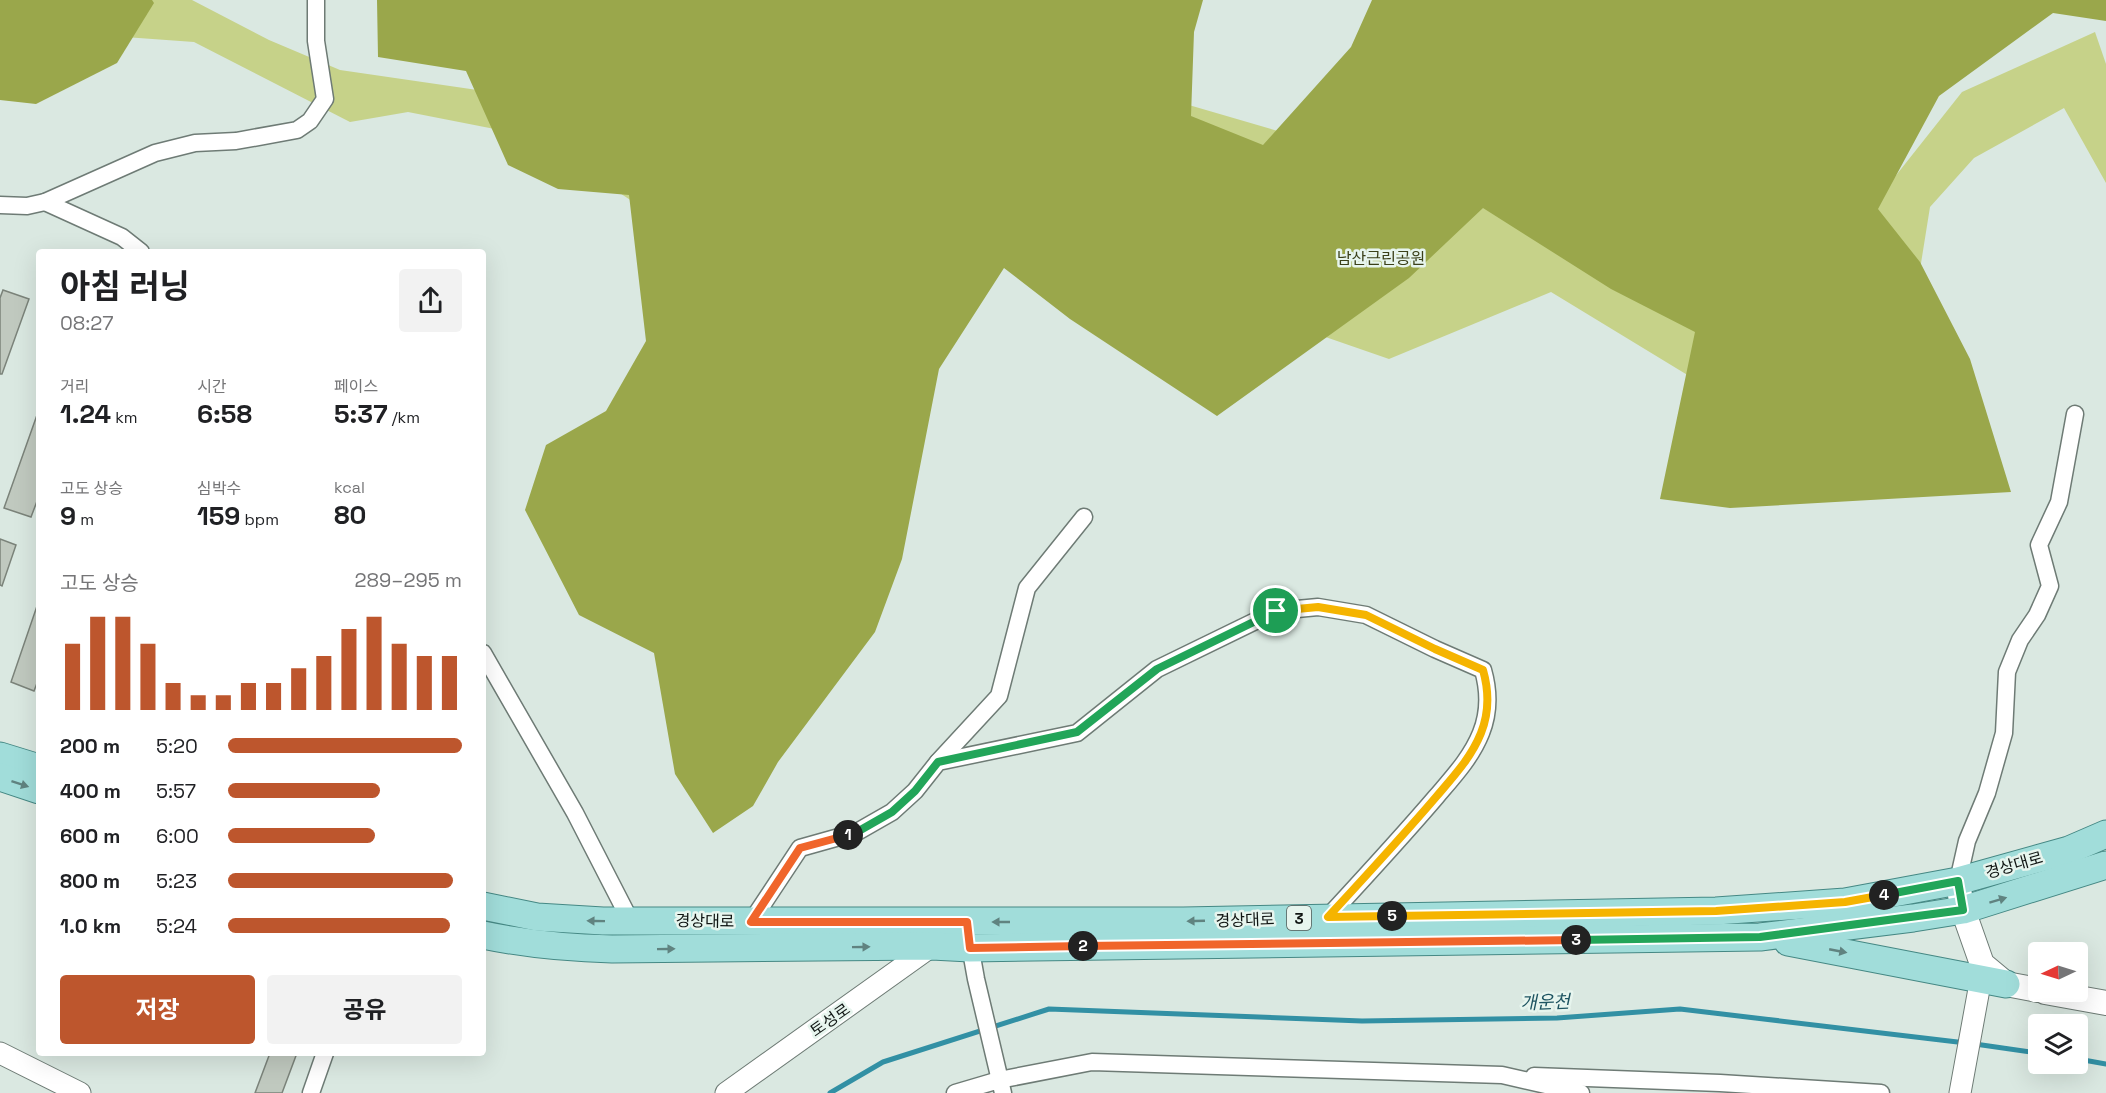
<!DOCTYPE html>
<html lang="ko">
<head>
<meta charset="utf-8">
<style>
  :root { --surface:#fff; --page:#f2f2f2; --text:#202124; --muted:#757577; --accent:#bd562d }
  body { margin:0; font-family:"Space Grotesk","Noto Sans KR",sans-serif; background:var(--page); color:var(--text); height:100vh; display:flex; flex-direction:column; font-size:22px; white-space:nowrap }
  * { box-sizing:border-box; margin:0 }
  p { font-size:20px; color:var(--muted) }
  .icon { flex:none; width:33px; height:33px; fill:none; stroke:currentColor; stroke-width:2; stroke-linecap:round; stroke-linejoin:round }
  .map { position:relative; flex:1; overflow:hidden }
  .sheet { position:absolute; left:36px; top:249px; width:450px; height:807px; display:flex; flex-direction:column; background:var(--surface); border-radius:6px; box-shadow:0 6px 24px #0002 }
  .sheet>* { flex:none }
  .needle { width:39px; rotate:266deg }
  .fabs { position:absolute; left:2028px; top:942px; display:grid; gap:12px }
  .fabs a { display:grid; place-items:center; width:60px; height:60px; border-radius:6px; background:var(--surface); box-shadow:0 6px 24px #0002; font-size:30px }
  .pin { position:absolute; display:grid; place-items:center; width:51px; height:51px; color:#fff; margin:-26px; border:3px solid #fff; border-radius:50%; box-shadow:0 2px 6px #0007 }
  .km { position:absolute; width:30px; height:30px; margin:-15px; border-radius:50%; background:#222; color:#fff; font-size:16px; line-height:30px; text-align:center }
  .round { display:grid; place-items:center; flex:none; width:63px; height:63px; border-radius:6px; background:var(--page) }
  .head { display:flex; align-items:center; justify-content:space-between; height:102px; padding:0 24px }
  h1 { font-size:33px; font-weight:700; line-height:45px }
  .metrics { display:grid; grid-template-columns:repeat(3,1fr); gap:9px; height:102px; padding:6px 24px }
  .metrics div { display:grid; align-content:center }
  .metrics b { font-size:26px; font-weight:700 }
  .metrics small { font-size:16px; font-weight:400 }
  .metrics p { font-size:16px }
  .chart { height:168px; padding:12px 24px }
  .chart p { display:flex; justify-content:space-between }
  .chart svg { width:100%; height:108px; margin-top:6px; stroke:var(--accent); stroke-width:6 }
  .button { display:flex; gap:12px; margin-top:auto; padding:12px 24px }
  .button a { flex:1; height:69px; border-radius:6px; background:var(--accent); color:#fff; font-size:24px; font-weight:700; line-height:69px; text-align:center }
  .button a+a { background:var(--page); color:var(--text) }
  ul { padding:0 24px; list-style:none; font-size:20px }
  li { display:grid; grid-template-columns:96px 72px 1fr; align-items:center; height:45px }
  li i { height:15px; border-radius:8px; background:var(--accent) }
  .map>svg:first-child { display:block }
  .green { fill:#c6d289 }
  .forest { fill:#9aa74b }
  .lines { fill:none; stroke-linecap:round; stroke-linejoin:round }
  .stream { stroke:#3290a4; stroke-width:5 }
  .building { fill:#c0c9bf; stroke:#7b837a; stroke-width:1.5 }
  .minor-casing { stroke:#6e7b75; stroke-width:19 }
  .tertiary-casing { stroke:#6e7b75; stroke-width:23 }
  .secondary-casing { stroke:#6e7b75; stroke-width:26 }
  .primary-casing { stroke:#458884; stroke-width:29 }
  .minor { stroke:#fff; stroke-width:16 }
  .tertiary { stroke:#fff; stroke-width:21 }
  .secondary { stroke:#fff; stroke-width:24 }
  .primary { stroke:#a1ddda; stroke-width:27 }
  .oneway { fill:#608380 }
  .split-1-casing { stroke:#fff; stroke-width:12 }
  .split-2-casing { stroke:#fff; stroke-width:12 }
  .split-3-casing { stroke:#fff; stroke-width:12 }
  .split-4-casing { stroke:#fff; stroke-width:12 }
  .split-5-casing { stroke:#fff; stroke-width:12 }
  .split-6-casing { stroke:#fff; stroke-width:12 }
  .split-1 { stroke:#22a559; stroke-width:8 }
  .split-2 { stroke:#f0652b; stroke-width:8 }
  .split-3 { stroke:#f0652b; stroke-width:8 }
  .split-4 { stroke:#22a559; stroke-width:8 }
  .split-5 { stroke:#f5b400; stroke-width:8 }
  .split-6 { stroke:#f5b400; stroke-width:8 }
  .labels { text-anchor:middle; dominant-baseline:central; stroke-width:5; stroke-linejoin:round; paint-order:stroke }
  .shield { fill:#e7f5ee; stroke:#505855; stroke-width:1.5 }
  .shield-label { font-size:15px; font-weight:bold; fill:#101513 }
  .park-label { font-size:16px; fill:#3a4019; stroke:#e7f5ee }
  .street-label { font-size:16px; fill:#101513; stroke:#e7f5ee }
  .water-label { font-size:18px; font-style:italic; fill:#1e5461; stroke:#e7f5ee }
</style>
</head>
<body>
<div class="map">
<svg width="2106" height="1093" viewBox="0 0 2106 1093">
  <rect width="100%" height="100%" fill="#dae8e1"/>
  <polygon class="green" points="0,0 192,0 269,40 340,70 554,101 1086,75 1476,189 1867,212 1962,92 2095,32 2106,64 2106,183 2064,108 1974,158 1930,207 1918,282 1745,410 1551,292 1389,359 1147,275 706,250 535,137 408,112 350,122 194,42 0,28"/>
  <g class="forest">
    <polygon points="0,0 152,0 154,3 117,63 36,104 0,100"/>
    <polygon points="377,0 1203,0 1194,32 1191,116 1263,145 1351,47 1372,0 2106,0 2106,21 2053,13 1939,96 1878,209 1920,262 1970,359 2011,492 1730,508 1660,499 1695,332 1611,289 1483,208 1409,278 1217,416 1070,319 1004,268 939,369 902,559 875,632 778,762 753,806 713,833 675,774 654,653 579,615 525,510 546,445 606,411 646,341 629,195 558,189 508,165 466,71 378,57"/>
  </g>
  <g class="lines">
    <g class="stream">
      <polyline points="1975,1044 2038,1053"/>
      <polyline points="2078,1059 2106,1064"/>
      <polyline points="830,1093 883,1062 1049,1009 1362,1021 1557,1018 1680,1009 1966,1043"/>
    </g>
  </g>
  <g class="building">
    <polygon points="3,290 29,299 2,374 0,374 0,298"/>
    <polygon points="37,415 39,415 39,496 31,517 4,508"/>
    <polygon points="0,539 16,545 2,586 0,585"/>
    <polygon points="37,606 39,607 39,678 34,691 11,682"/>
    <polygon points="270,1053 297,1053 282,1093 255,1093"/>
  </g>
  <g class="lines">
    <defs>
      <g id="minor">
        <polyline points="45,202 122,237 141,252"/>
        <polyline points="0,205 27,206 45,202 155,153 195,143 236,141 297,130 310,121 325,99 316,41 316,0"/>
        <polyline points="483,653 575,813 630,920"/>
        <polyline points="938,762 999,696 1027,588 1084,517"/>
        <polyline points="1958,881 1967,841 1987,793 2004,733 2007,672 2020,640 2037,615 2050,586 2039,545 2059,502 2075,414"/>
        <path d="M751,922L800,848L857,832L892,812L915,791L938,762L1077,733L1157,669L1276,611L1318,607L1366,615L1435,649L1483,670C1489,691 1489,713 1481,733C1471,758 1453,777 1436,797C1401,838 1364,878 1328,917"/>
        <polyline points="969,940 976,979 1003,1093"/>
        <polyline points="1534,1076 1720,1083 1881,1093"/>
        <polyline points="311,1093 325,1053"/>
        <polyline points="955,1093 999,1080 1092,1062 1502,1075 1581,1093"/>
      </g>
      <g id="tertiary">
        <polyline points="0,1053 80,1093"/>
        <polyline points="726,1093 932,946"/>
        <polyline points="1960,1093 1981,978"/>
      </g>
      <g id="secondary">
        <polyline points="1959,890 1963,910 1982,964 2006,984 2038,990"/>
        <polyline points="2045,992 2106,1003"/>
      </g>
      <g id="primary">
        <polyline points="0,756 39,768"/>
        <polyline points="0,777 39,790"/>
        <polyline points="483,906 537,917 603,921 1183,921 1716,911 1845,902 1958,881 2069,850 2106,834"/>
        <path d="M483,935C526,944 568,948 612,949L932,946L970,948L1760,937L1913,918L1963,910L2106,865"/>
        <polyline points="1788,942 2006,984"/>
      </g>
    </defs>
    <use href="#minor" class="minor-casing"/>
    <use href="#tertiary" class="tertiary-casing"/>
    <use href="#secondary" class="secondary-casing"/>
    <use href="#primary" class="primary-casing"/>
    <use href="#minor" class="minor"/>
    <use href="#tertiary" class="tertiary"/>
    <use href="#secondary" class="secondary"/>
    <use href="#primary" class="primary"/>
  </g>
  <defs><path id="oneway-solid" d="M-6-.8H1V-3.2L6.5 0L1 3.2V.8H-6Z" transform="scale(1.5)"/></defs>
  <g class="oneway">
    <use href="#oneway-solid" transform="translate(20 784) rotate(18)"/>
    <use href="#oneway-solid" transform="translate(1998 900) rotate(-17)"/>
    <use href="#oneway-solid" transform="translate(596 921) rotate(-179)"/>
    <use href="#oneway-solid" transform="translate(1196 921) rotate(178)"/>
    <use href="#oneway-solid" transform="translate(1001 922) rotate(180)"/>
    <use href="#oneway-solid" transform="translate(861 947) rotate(-1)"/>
    <use href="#oneway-solid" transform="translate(666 949) rotate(-1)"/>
    <use href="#oneway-solid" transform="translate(1838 951) rotate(11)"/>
  </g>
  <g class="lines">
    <defs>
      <polyline id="split-1" points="848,835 857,832 892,812 915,791 938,762 1077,732 1157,669 1276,611"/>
      <polyline id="split-2" points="848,835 800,848 751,922 967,922 970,948 1083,946"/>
      <polyline id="split-3" points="1083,946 1576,940"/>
      <polyline id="split-4" points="1576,940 1760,937 1963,910 1958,881 1884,895"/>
      <polyline id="split-5" points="1392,916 1716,911 1845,902 1884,895"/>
      <path id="split-6" d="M1276,611L1318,607L1366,615L1435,649L1483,670C1489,691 1489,713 1481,733C1471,758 1453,777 1436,797C1401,838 1364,878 1328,917L1392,916"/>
    </defs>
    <use href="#split-1" class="split-1-casing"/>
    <use href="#split-2" class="split-2-casing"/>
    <use href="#split-3" class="split-3-casing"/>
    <use href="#split-4" class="split-4-casing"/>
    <use href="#split-5" class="split-5-casing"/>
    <use href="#split-6" class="split-6-casing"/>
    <use href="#split-1" class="split-1"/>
    <use href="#split-2" class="split-2"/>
    <use href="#split-3" class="split-3"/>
    <use href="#split-4" class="split-4"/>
    <use href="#split-5" class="split-5"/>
    <use href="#split-6" class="split-6"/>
  </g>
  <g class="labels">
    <rect class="shield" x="1287" y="906" width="24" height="24" rx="4.5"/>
    <g class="shield-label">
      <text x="1299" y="918">3</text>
    </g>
    <g class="park-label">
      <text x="1381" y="258">남산근린공원</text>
    </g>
    <g class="street-label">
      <text transform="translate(2014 865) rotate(-16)">경상대로</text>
      <text transform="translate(1245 920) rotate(-2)">경상대로</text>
      <text transform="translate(705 921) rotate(1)">경상대로</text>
      <text transform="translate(830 1020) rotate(-35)">토성로</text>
    </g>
    <g class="water-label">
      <text transform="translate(1545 1002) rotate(-2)">개운천</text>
    </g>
  </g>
</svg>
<div class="fabs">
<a><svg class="needle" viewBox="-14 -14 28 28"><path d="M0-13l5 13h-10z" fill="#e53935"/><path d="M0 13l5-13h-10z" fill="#757577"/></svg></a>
<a><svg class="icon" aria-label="layers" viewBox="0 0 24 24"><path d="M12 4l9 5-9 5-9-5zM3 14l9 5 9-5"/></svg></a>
</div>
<div class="pin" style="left:1276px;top:611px;background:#1e9e55"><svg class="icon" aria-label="arrive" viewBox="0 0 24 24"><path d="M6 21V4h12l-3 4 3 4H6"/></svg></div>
<b class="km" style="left:848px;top:835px">1</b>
<b class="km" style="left:1083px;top:946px">2</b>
<b class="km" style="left:1576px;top:940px">3</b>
<b class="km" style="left:1884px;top:895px">4</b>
<b class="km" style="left:1392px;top:916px">5</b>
<section class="sheet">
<div class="head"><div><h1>아침 러닝</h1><p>08:27</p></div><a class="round"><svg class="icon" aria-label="share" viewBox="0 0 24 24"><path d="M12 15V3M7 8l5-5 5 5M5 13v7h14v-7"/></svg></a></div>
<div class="metrics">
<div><p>거리</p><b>1.24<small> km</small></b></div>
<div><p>시간</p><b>6:58</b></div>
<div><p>페이스</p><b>5:37<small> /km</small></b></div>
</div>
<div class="metrics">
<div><p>고도 상승</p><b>9<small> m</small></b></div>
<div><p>심박수</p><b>159<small> bpm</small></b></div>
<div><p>kcal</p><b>80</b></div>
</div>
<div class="chart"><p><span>고도 상승</span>289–295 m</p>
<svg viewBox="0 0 160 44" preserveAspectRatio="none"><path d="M5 44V17M15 44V6M25 44V6M35 44V17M45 44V33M55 44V38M65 44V38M75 44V33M85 44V33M95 44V27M105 44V22M115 44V11M125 44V6M135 44V17M145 44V22M155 44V22"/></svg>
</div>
<ul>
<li><b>200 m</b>5:20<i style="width:100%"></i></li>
<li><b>400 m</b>5:57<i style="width:65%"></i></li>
<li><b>600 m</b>6:00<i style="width:63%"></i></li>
<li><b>800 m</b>5:23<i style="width:96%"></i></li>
<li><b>1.0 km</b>5:24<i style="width:95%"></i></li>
</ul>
<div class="button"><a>저장</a><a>공유</a></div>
</section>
</div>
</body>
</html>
